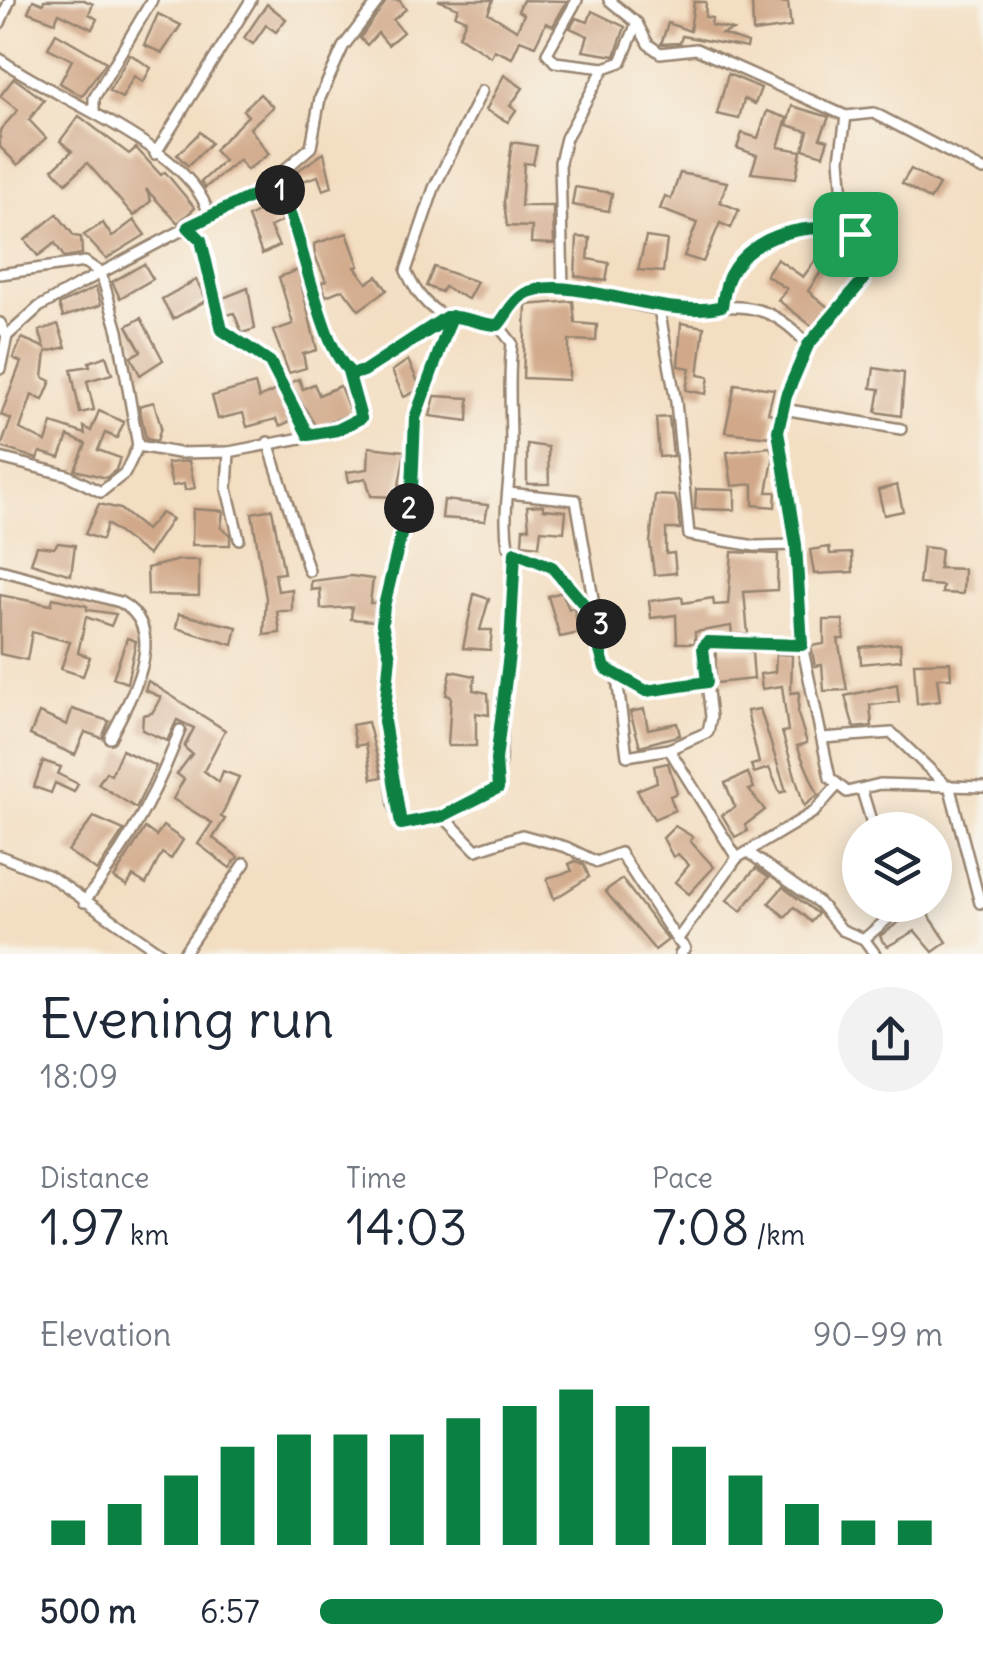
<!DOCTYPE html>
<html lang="en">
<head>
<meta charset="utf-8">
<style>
  :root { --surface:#fff; --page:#f2f2f3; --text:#1f2937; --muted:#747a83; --accent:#0b8043 }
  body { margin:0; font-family:Delius,sans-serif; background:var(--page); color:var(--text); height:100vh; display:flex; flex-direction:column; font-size:38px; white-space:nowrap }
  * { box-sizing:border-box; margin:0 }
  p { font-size:32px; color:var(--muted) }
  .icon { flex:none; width:55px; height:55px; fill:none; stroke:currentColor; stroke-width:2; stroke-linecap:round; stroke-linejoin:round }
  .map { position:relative; height:954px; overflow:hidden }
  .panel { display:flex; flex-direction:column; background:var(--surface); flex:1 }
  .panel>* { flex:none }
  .buttons { position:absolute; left:842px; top:812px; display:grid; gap:20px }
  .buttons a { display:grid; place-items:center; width:110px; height:110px; border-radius:50%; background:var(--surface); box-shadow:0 5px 25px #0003; font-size:50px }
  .pin { position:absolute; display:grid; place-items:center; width:85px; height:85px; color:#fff; margin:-42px; border-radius:20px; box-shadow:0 5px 15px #0006 }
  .km { position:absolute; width:50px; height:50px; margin:-25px; border-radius:50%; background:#222; color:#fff; font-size:28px; line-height:50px; text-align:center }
  .round { display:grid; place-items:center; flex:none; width:105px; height:105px; border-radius:52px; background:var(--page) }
  .summary { display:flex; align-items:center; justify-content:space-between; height:170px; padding:0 40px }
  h1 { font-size:55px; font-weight:600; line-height:75px }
  .figures { display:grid; grid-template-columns:repeat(3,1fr); gap:15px; height:170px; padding:10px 40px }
  .figures div { display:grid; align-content:center }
  .figures b { font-size:50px; font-weight:600 }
  .figures small { font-size:28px; font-weight:400 }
  .figures p { font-size:28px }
  .chart { height:280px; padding:20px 40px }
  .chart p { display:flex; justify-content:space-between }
  .chart svg { width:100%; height:180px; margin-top:10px; stroke:var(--accent); stroke-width:6 }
  ul { padding:0 40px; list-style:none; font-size:32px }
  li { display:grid; grid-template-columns:160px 120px 1fr; align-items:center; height:75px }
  li i { height:25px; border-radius:12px; background:var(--accent) }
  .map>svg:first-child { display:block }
  .building { fill:#d1a98a }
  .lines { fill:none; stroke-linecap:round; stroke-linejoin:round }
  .street-casing { stroke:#978470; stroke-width:14 }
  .street { stroke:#fff; stroke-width:9 }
  .route-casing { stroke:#fff; stroke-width:20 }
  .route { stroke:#0b8043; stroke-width:12 }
</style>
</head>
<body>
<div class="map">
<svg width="983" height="954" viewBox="0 0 983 954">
  <rect width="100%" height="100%" fill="#f7f3e8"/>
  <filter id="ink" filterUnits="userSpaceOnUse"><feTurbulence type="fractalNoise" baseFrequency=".01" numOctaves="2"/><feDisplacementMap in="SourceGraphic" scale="20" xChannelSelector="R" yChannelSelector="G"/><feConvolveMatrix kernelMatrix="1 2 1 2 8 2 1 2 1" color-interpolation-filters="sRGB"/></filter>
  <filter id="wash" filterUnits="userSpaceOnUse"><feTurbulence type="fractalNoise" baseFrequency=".0048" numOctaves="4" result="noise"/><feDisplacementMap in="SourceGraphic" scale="40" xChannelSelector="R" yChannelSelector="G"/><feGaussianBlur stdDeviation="2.25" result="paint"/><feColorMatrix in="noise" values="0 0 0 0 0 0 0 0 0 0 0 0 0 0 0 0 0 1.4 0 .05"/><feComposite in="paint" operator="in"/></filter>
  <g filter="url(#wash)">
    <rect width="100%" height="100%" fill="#f3dec2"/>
    <g id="blocks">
      <g class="building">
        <polygon points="33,0 43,4 44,0 84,0 93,4 89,14 97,19 92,29 59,13 55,22 28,12"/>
        <polygon points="387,0 399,0 406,9 393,20 403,32 388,45 378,33 367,45 360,38"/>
        <polygon points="438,0 493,0 488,13 517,30 524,14 518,11 523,0 567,1 553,26 546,23 535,46 520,40 512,58 494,50 491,57 459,36 466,20 455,15 458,8"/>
        <polygon points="752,0 788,3 791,27 753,32"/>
        <polygon points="694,2 706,2 705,17 712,18 711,25 733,30 722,34 748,43 747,48 682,36 680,43 661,44 668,23 690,31"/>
        <polygon points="267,4 286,19 276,32 266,25 253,44 244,38"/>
        <polygon points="592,11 625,27 615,56 583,51 588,36 570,28 576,18 588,22"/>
        <polygon points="158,14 181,25 162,53 144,45"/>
        <polygon points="56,33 106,62 82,96 60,83 72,60 48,48"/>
        <polygon points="130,54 151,68 143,82 134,76 122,98 109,91"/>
        <polygon points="728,74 761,88 755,104 744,99 739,119 717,114"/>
        <polygon points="504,75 523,88 510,106 516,110 508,122 486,110"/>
        <polygon points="14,78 44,100 29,120 46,138 18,165 0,147 0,130 18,110 0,96"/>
        <polygon points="260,94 273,107 250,128 269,154 247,170 239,160 205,188 201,182 224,161 214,150 248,116 243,110"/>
        <polygon points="792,106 829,117 820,138 828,140 823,155 803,149 808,131 787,125"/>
        <polygon points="767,111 787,118 778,147 801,151 796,178 751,173 757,155 737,148 742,133 758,138"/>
        <polygon points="79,116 129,154 136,148 161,175 165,172 195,208 178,223 146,189 151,201 134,216 87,163 66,183 53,169 72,151 60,141"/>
        <polygon points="200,132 211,143 188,166 177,155"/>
        <polygon points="512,142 537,146 533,164 524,163 521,206 553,206 554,244 531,243 532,227 507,226 504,202"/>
        <polygon points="324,153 332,187 323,190 318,176 294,184 291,175"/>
        <polygon points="911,169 939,185 930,200 902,183"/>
        <polygon points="680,173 727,182 720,202 739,210 731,228 720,223 703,262 684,256 697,223 660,209 665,196 671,199"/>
        <polygon points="575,187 612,193 609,211 572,205"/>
        <polygon points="274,204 282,221 270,227 279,246 262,254 248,217"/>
        <polygon points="57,214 74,236 81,237 82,254 64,257 55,243 38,256 25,240"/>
        <polygon points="134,220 145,235 106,259 84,235 103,223 112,237"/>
        <polygon points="347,233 359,266 355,267 367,283 377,276 387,290 359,310 343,289 326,296 321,283 326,281 315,256 314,244"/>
        <polygon points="577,237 590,238 588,259 609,263 606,281 575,276"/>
        <polygon points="646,237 667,240 663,272 638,270"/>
        <polygon points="821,253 829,260 808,291 829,308 813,327 778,300 787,289 766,275 777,259 803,277"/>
        <polygon points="144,264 153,279 120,298 112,282"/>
        <polygon points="434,267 477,282 468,299 444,287 441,292 426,286"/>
        <polygon points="298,270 317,350 303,354 306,368 289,373 273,331 293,324 279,277"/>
        <polygon points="196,280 207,300 173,319 162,299"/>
        <polygon points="96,287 101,305 63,317 59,305"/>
        <polygon points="248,288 255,329 242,333 234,313 227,315 223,298"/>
        <polygon points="573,301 575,323 597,325 596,341 569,340 569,380 523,378 526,305"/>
        <polygon points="141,318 163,360 140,375 131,357 141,351 127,326"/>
        <polygon points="681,323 704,327 698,375 709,377 706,394 686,390 690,368 678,366"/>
        <polygon points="58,324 66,347 46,352 43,377 51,381 43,400 32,395 20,429 46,442 52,423 85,434 84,427 91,431 99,411 124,422 117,438 105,433 98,450 120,458 116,470 106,478 75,470 86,444 68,436 60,458 40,452 37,459 1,447 11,419 1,415 21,362 13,358 22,338 45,348 39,331"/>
        <polygon points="106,356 112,374 87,381 94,410 80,413 71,369 90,366 89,362"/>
        <polygon points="408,360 419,384 416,391 404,397 392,371"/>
        <polygon points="874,368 904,373 901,416 876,412 880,389 871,388"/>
        <polygon points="299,379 303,389 314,384 319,395 340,386 351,414 316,427 290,383"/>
        <polygon points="255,384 259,398 276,390 291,421 280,426 276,419 247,427 243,413 218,419 212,396"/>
        <polygon points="735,384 774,389 768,413 773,414 771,437 725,432"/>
        <polygon points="435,396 469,398 468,421 430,416"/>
        <polygon points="154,402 161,427 157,441 146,439 139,406"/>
        <polygon points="669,417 673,456 659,457 656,418"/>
        <polygon points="527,444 548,447 549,484 527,484"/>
        <polygon points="369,447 405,451 397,497 371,496 366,478 349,482 347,472 368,469"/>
        <polygon points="770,447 774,455 767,492 776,492 775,507 753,505 753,484 732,486 727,452"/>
        <polygon points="189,461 195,488 185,490 184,484 172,486 167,463"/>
        <polygon points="897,485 903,511 884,515 878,490"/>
        <polygon points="696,489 735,490 735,510 695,509"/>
        <polygon points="655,495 675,496 678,505 680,529 666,529 666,554 674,553 676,573 654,575 650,543"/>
        <polygon points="444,500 488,505 485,521 442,518"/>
        <polygon points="99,504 120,509 146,530 161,513 172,519 148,555 107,524 102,540 85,534"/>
        <polygon points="543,505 543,509 566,511 564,532 541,530 539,546 522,544 523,528 529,528 527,506"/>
        <polygon points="193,509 223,511 221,528 230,534 230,545 192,545"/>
        <polygon points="272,509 284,573 275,574 278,591 292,589 292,611 277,611 280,633 264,635 266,598 252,513"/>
        <polygon points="58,543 75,545 71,575 31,563 37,546 54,548"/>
        <polygon points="829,547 830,554 852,553 853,572 814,574 810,550"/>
        <polygon points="923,547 941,549 939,568 964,569 963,594 942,593 943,586 919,584"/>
        <polygon points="732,552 778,554 777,590 744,592 748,634 732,635 731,626 695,632 695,643 677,643 676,615 651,618 649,601 682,597 683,603 713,598 714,605 728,604"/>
        <polygon points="179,560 199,560 199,596 148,595 147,568"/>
        <polygon points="351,576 373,579 370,603 376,603 374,621 351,619 352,607 321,609 320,589 311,590 311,581"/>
        <polygon points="562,592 569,609 574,608 579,633 560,637 548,596"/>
        <polygon points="474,594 489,599 480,630 492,630 490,650 463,648"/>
        <polygon points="0,595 51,605 53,598 87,606 87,610 116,614 111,626 86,617 78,653 90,657 83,676 61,669 70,642 32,632 27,660 0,654"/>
        <polygon points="179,614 237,627 233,645 176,628"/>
        <polygon points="824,620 843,620 844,639 838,639 847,690 824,691 822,665 815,666 811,646 824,644"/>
        <polygon points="127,638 136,641 127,683 113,678"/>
        <polygon points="900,643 901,660 861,664 860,647"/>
        <polygon points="716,650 752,652 754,679 715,683"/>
        <polygon points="776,654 792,655 791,693 799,692 798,714 807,743 797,746 818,795 804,806 782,732 788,731 782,686 762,689 760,674 775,672"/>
        <polygon points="950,662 951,678 937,678 940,701 917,704 914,663"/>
        <polygon points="451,671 475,676 473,690 488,693 489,715 476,713 476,746 448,746 451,696 446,695"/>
        <polygon points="148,681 225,730 204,771 219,782 223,771 239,777 221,817 225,819 213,838 238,857 230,868 198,844 212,823 173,799 184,779 177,774 192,754 184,747 194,728 177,720 167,741 142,730 143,715 152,713 161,697 145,690"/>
        <polygon points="897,684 899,702 870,705 872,726 854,728 845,696"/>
        <polygon points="72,709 109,721 102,738 85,732 75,755 30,735 39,713 67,725"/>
        <polygon points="644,709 648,729 677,723 680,735 640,746 630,712"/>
        <polygon points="760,709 786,791 780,793 769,768 754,773 751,765 759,763 747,711"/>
        <polygon points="368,722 382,777 372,779 366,744 356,746 352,725"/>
        <polygon points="122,750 156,766 136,808 98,784 106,772 111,775"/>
        <polygon points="43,761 61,767 58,774 78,784 74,792 55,783 51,793 34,787"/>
        <polygon points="668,763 677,793 670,796 675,810 654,819 637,790 657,782 654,766"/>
        <polygon points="748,773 754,788 749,790 765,810 745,825 748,831 735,837 722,815 735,807 725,783"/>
        <polygon points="94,817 124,830 97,871 68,851"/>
        <polygon points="163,826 183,840 171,859 162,853 146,884 133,876 127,886 114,878 145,828 156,836"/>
        <polygon points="675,826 693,837 690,841 714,867 689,894 675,882 689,865 678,854 673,857 663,838"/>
        <polygon points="576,861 584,865 589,877 554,899 547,878 572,871 569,864"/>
        <polygon points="756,868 769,877 741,911 727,900"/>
        <polygon points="622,879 668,940 655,950 605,891"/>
        <polygon points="783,887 818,914 811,922 794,907 785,917 769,903"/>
        <polygon points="922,905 947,942 933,952 915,931 888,946 883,942 880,936"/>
      </g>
    </g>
  </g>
  <g filter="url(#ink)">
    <use href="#blocks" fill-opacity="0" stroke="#978470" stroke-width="2.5"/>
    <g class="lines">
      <defs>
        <g id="street">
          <polyline points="577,0 547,53 555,62 604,68"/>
          <polyline points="609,0 637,23 648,44 660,53 696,49 846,116 840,159 843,198 837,227"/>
          <polyline points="0,23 10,0"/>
          <path d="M0,59C51,98 194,148 209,216"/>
          <polyline points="94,111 94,98 152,0"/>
          <polyline points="846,116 874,113 983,170"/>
          <polyline points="155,154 251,0"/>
          <polyline points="188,227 201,240 222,330 270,362 308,435"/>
          <polyline points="0,274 85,262 101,273 118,331 138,446 178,453 229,452"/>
          <polyline points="563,290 560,162 566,138 604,68 621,62 637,23"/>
          <path d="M722,305C724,296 726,283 730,274C755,231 826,213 866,241L863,280L808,345L786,396L778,431L796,545L802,645L830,778L847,792L880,784L983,787"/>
          <polyline points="659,309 676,402 689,535 755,546 796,545"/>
          <polyline points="453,316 415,417 413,489 384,606 382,624 390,656 384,721 394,805 401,824 443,816 498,788 515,552"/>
          <path d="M446,317C426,307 415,291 406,271L434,188L482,91"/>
          <polyline points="0,323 7,336 0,369"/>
          <path d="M498,325L512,343C508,378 511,410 511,445C511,479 502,513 508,546L551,567L603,627L601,660L617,678L627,756L669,749L737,858"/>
          <polyline points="7,336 39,307 78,285 209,216 274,188 281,173 311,147 320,98 343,47 379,0"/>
          <path d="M348,371H364L446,317L498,325C508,314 515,297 529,292C571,279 617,303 658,309C693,314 725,301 758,310C777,315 795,330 808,345"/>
          <polyline points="783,409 901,429"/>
          <polyline points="268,442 309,571"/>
          <polyline points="0,458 67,475 101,492 125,473 138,446"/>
          <polyline points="508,493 576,500 593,599"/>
          <polyline points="239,539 227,489 229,452 337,431 361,418 348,371 327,332 287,202 274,188"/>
          <path d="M0,570L120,602C172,630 130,699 110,738"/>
          <polyline points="617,678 647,691 707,682"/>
          <polyline points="822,738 892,733 946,785"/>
          <polyline points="669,749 708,732 711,717 703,648 707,642 802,645"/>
          <polyline points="949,785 980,903"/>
          <polyline points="862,791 874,830"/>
          <polyline points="443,816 476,850 522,835 566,847 597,862 620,853 677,940"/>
          <polyline points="749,853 819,903 842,930 864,939 875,954"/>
          <polyline points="0,856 50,876 162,954"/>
          <path d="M84,902C124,851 158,791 180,730"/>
          <polyline points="864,939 904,905"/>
          <polyline points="183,954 245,863"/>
          <polyline points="680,954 685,948 677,940 737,858 814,812 836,787"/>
        </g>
      </defs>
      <use href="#street" class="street-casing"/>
      <use href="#street" class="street"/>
    </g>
  </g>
  <g class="lines" filter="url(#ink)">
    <defs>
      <path id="route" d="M855,234C814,219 752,233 730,275C725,284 724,296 722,306C664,322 563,270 523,295C512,302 506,316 498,325C480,325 464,315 446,317L364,371L353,374C320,353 303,231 280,190L269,188L188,227L201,240L222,330L270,362L308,435L337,430L361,418L348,371C354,374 358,374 364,371L452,316L415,418L412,489L384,606L382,624L390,656L384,721L401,824L443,816L498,788L496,760L510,646L515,552L552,567L604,628L600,651L605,668L646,691L707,682L703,648L707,642L802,645L796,545L778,431L786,396L808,345L863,280L866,240L855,234"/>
    </defs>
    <use href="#route" class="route-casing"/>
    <use href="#route" class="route"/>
  </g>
</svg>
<div class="buttons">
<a><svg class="icon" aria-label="layers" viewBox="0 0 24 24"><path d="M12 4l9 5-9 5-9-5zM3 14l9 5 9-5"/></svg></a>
</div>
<div class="pin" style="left:855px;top:234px;background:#1e9e55"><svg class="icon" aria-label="arrive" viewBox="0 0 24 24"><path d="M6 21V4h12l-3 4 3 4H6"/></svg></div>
<b class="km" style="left:280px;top:190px">1</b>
<b class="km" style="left:409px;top:508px">2</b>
<b class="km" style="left:601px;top:624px">3</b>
</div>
<section class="panel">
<div class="summary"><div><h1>Evening run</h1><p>18:09</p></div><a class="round"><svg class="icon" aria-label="share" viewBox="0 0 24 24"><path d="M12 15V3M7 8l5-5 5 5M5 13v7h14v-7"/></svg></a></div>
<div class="figures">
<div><p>Distance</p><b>1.97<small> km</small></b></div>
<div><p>Time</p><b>14:03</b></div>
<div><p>Pace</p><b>7:08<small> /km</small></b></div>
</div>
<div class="chart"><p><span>Elevation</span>90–99 m</p>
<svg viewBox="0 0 160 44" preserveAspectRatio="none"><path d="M5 44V38M15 44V34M25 44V27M35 44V20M45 44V17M55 44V17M65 44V17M75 44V13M85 44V10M95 44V6M105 44V10M115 44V20M125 44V27M135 44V34M145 44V38M155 44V38"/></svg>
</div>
<ul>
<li><b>500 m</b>6:57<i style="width:100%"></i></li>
</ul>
</section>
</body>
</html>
